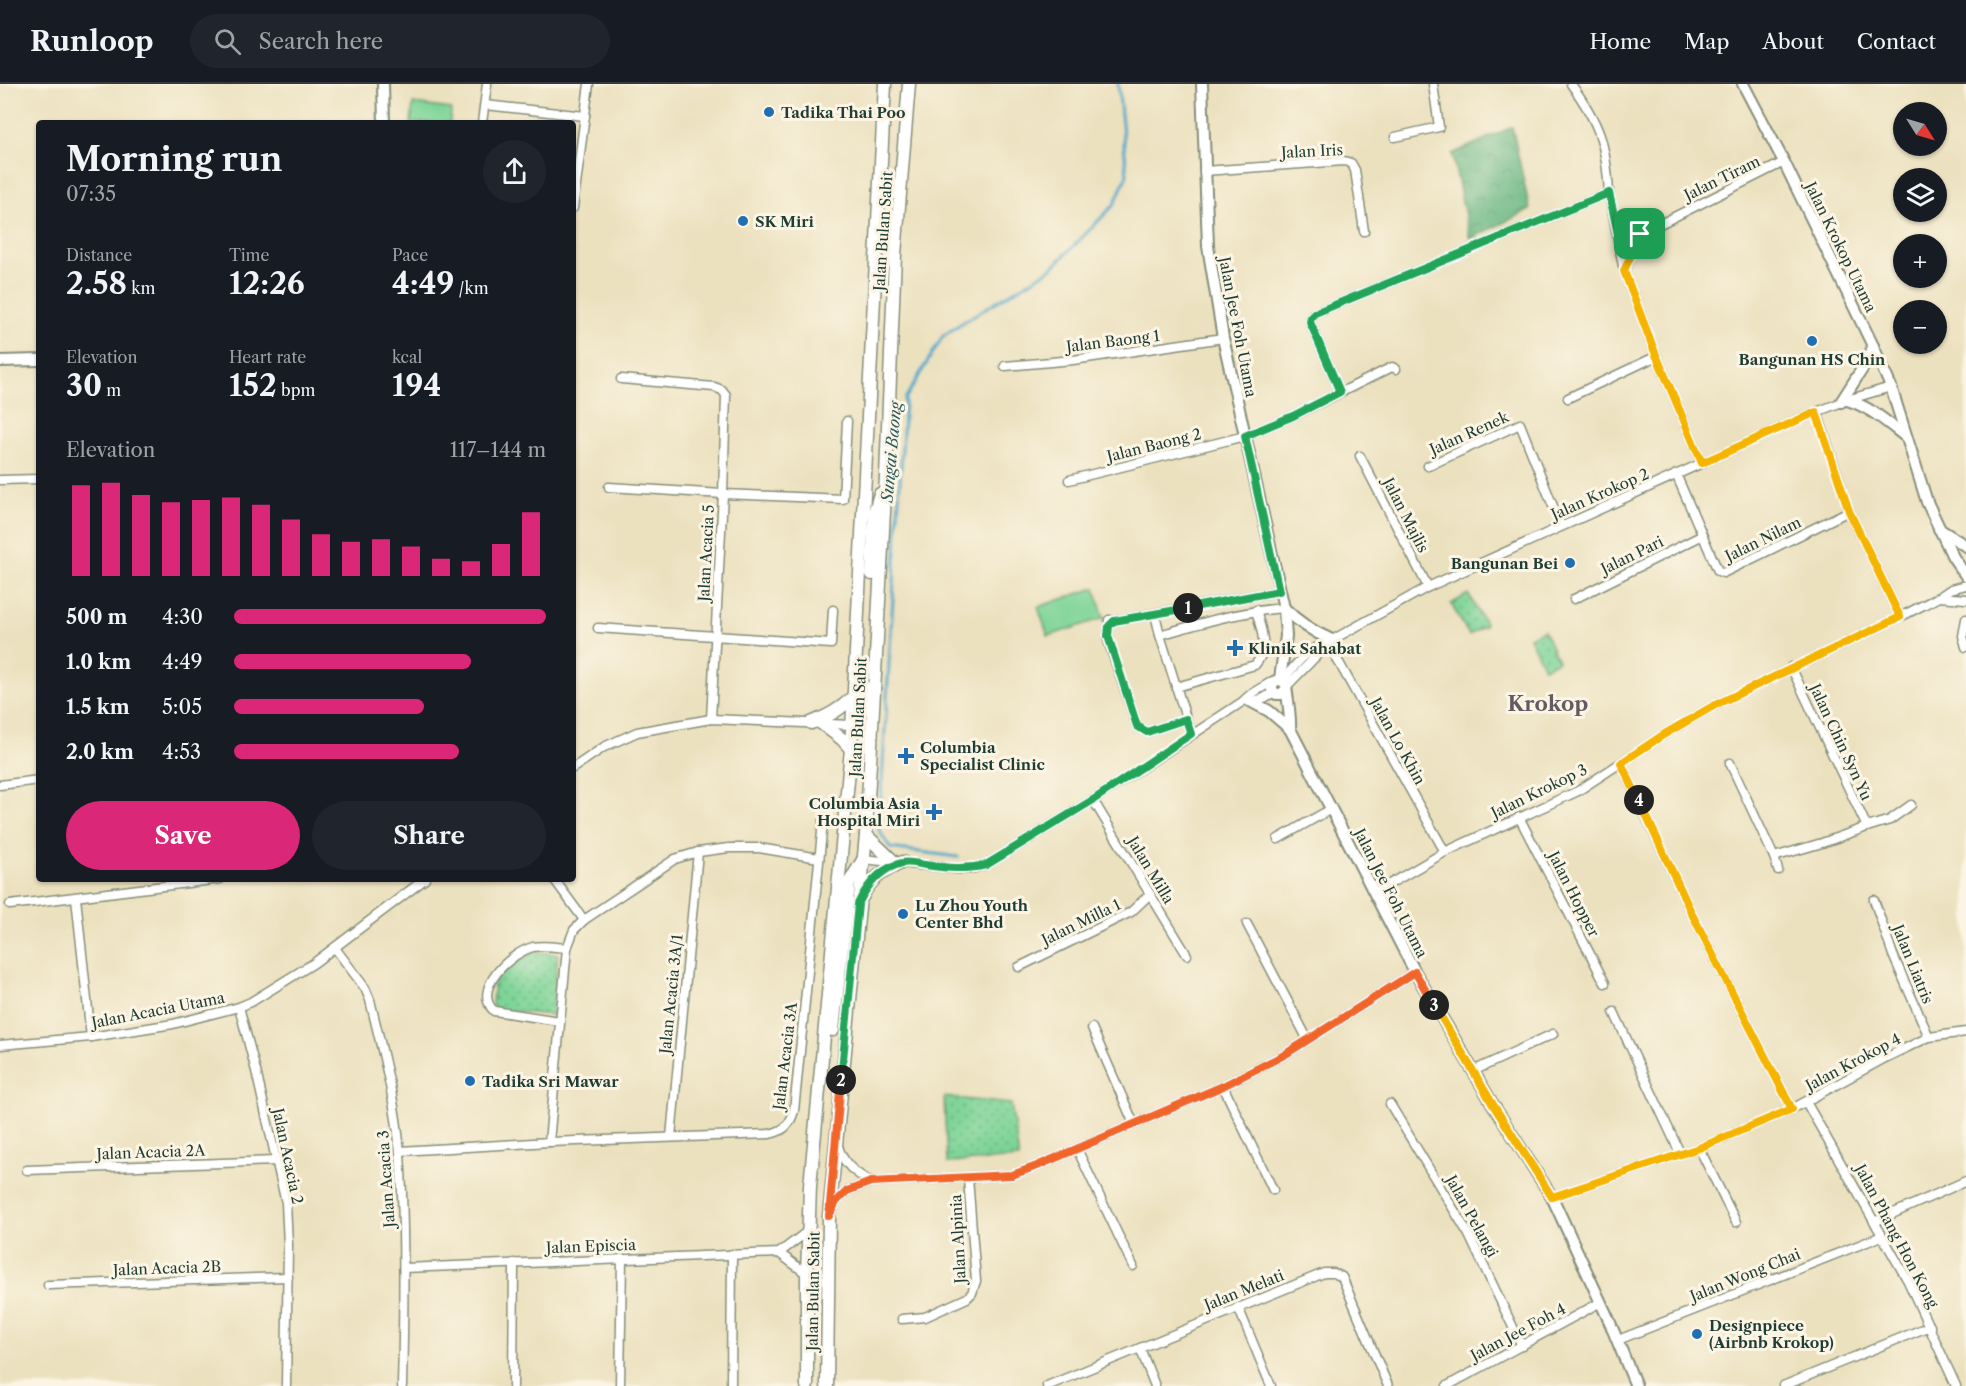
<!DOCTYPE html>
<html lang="en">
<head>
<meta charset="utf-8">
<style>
  :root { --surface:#171b24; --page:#20242c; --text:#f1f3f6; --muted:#9ea1a6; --line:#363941; --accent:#db2777 }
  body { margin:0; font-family:"Libre Caslon Text",serif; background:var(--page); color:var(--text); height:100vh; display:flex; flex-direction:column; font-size:22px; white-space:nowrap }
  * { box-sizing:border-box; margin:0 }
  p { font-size:20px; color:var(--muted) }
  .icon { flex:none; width:33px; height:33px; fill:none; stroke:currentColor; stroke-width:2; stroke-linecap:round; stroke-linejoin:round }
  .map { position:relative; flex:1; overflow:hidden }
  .side { position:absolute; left:36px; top:36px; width:540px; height:762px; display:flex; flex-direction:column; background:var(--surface); border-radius:6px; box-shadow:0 2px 4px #0004 }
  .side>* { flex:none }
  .needle { width:39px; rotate:127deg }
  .controls { position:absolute; left:1893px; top:18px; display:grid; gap:12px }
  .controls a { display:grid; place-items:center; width:54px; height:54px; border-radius:50%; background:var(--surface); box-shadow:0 2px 4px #0004; font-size:30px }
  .pin { position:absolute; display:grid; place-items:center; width:51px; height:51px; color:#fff; margin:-26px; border-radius:12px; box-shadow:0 3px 9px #0006 }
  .km { position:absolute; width:30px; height:30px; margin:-15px; border-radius:50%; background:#222; color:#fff; font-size:16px; line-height:30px; text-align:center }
  .round { display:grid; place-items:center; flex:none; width:63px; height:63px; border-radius:32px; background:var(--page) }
  .overview { display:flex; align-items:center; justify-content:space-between; height:102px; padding:0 30px }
  h1 { font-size:33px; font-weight:700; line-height:45px }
  .stats { display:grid; grid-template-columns:repeat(3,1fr); gap:9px; height:102px; padding:6px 30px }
  .stats div { display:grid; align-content:center }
  .stats b { font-size:30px; font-weight:700 }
  .stats small { font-size:16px; font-weight:400 }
  .stats p { font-size:16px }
  .chart { height:168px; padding:12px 30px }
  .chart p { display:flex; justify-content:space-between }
  .chart svg { width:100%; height:108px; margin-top:6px; stroke:var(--accent); stroke-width:6 }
  .primary-button { display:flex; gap:12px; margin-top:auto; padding:12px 30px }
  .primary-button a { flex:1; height:69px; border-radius:36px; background:var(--accent); color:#fff; font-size:24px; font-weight:700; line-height:69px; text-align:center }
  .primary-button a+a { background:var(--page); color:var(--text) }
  ul { padding:0 30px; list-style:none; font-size:20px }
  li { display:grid; grid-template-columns:96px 72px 1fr; align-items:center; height:45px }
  li i { height:15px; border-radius:8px; background:var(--accent) }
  header { display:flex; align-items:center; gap:36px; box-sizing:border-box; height:84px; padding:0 30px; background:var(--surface); border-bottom:2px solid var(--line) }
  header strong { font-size:28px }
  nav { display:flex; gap:33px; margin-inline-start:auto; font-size:21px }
  .search { width:420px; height:54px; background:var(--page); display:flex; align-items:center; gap:15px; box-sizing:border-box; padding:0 21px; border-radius:33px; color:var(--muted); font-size:22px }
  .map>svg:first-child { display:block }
  .grass { fill:url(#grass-dots); stroke:#4e8866; stroke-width:1.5 }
  .forest { fill:url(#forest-crowns); stroke:#427a5a; stroke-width:1.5 }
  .pitch { fill:#7ed498; stroke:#4e8866; stroke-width:1.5 }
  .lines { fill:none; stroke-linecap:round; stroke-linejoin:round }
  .stream { stroke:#4da5ca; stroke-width:3 }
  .minor-casing { stroke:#868f7a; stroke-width:11 }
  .tertiary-casing { stroke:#868f7a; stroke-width:14 }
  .secondary-casing { stroke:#868f7a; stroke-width:15 }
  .minor { stroke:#fff; stroke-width:8 }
  .tertiary { stroke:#fff; stroke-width:10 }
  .secondary { stroke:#fff; stroke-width:12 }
  .split-1-casing { stroke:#fff; stroke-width:12 }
  .split-2-casing { stroke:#fff; stroke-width:12 }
  .split-3-casing { stroke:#fff; stroke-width:12 }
  .split-4-casing { stroke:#fff; stroke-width:12 }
  .split-5-casing { stroke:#fff; stroke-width:12 }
  .split-1 { stroke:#22a559; stroke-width:8 }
  .split-2 { stroke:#22a559; stroke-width:8 }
  .split-3 { stroke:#f0652b; stroke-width:8 }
  .split-4 { stroke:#f5b400; stroke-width:8 }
  .split-5 { stroke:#f5b400; stroke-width:8 }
  .poi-dot { fill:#1f6fb2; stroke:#fcf5e5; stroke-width:2 }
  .labels { text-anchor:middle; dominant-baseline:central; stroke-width:6; stroke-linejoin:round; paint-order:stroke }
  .poi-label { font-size:15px; font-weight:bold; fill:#1f3d34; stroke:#fcf5e5; text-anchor:start }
  .street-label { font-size:15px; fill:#1f3d34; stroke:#fcf5e5 }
  .water-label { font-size:16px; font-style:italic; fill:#2d5c61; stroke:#fcf5e5 }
  .district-label { font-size:21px; font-weight:bold; fill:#635b63; stroke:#fcf5e5 }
</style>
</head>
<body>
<header>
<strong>Runloop</strong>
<div class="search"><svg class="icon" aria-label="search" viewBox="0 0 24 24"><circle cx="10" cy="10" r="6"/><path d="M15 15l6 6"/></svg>Search here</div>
<nav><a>Home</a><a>Map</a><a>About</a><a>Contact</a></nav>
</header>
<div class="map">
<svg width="1966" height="1302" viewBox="0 0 1966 1302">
  <defs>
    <pattern id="grass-dots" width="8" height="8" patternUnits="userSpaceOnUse" patternTransform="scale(1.5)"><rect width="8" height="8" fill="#7ed498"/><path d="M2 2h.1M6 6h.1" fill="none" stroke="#67ad7d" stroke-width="1.8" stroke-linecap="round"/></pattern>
    <pattern id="forest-crowns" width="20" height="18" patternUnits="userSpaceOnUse" patternTransform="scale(1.5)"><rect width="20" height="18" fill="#66b680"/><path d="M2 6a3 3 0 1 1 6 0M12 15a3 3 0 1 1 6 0" fill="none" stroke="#53956a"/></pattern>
  </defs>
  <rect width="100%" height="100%" fill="#fcf5e5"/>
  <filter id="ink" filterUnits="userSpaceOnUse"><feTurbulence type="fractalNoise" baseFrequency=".0167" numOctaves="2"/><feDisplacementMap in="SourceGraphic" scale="12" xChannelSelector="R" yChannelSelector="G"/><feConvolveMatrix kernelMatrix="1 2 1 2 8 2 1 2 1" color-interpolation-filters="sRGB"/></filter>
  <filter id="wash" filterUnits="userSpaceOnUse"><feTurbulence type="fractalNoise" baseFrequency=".008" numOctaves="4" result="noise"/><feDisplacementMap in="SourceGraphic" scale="24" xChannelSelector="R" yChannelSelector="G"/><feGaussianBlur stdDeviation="1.35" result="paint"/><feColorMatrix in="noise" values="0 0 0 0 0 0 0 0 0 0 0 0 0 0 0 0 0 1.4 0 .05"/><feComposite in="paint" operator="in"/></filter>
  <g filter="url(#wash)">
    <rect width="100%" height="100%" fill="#ece1bf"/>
    <g class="grass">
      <polygon points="1468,510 1486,541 1469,551 1451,520"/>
      <polygon points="1544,546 1558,577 1544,584 1529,553"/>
      <polygon points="534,868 558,870 552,931 499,926 492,922 493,901 501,888"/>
      <polygon points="944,1013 1011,1020 1019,1074 947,1079"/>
    </g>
    <polygon class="forest" points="1512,43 1530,126 1470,155 1452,70"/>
    <g class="pitch">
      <polygon points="413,20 451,25 450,39 411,39"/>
      <polygon points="1095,504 1104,534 1048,552 1038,523"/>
    </g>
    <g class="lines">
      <polyline class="stream" points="958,773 890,764 879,746 905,315 943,252 963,238 1052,184 1114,121 1127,91 1118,0"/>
    </g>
  </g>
  <g filter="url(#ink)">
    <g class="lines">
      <defs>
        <g id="minor">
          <path d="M1571,0C1600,40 1606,60 1609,109"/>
          <polyline points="485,21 585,32"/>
          <polyline points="482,39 487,0"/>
          <polyline points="1395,53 1439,43 1433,0"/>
          <polyline points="1204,87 1344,77 1351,79 1355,86 1364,147"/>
          <polyline points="573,124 589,0"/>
          <polyline points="1618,149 1640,150 1784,78"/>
          <polyline points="1625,186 1640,150"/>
          <polyline points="1005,282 1073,276 1223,254"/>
          <polyline points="621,295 714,303 722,306 726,311 723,410 711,635"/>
          <polyline points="1340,308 1310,238 1311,233 1315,229 1609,109 1624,187 1654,266 1702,379"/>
          <polyline points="1568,314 1657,272"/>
          <polyline points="1817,328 1849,427 1900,533"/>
          <polyline points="1360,372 1428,503"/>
          <polyline points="1428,382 1520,340 1561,442"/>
          <polyline points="1676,390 1718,487 1723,489 1849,427"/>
          <polyline points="0,396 39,395"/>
          <polyline points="1069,396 1245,352 1293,332 1392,283 1396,285"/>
          <polyline points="609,403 723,410 843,415 847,337"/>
          <polyline points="1939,513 1966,515"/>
          <polyline points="1574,515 1701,452"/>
          <polyline points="1155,530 1160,551 1191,650"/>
          <polyline points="1966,535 1963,552 1966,563"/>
          <polyline points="1109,536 1114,537 1279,507"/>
          <polyline points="1114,537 1109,542 1108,556 1137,642 1147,648 1186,635"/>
          <polyline points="598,544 831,560 833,526"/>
          <path d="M1160,551C1201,539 1241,527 1284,524"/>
          <polyline points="1328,559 1445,768"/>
          <path d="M1283,596C1294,582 1310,562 1328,559"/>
          <polyline points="1287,602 1332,556 1428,503 1804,333 1847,316 1891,303"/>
          <path d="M1176,603L1255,581C1270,563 1261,547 1256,526"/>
          <polyline points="1249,618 1264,614 1274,608"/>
          <polyline points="1621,679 1692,830 1792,1025"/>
          <polyline points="1730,679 1774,773 1822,759 1867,743 1791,583"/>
          <polyline points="573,684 604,663 637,648 711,635 852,641"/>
          <polyline points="0,701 39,696"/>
          <polyline points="1093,716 1187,871"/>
          <polyline points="1519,733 1605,899"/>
          <polyline points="1867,743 1890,736 1911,721"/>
          <polyline points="1278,755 1331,725"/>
          <polyline points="1774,773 1778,786"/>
          <polyline points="863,775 957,785 971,785 986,781 1093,716 1242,618 1251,610 1273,597"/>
          <polyline points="554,795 584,836"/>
          <polyline points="1374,809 1445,768 1578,707 1663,651 1715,621 1900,533 1939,513 1951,505 1966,501"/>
          <polyline points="76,814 91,953"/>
          <polyline points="1874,816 1893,871 1929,953"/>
          <polyline points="10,821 220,795"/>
          <polyline points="1247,840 1308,956"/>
          <path d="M335,864L365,904L370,916C382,966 396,1018 400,1069C405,1146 404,1224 402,1302"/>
          <polyline points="1019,883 1131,828 1150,810"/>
          <polyline points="239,923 256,987 286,1119 288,1161 286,1302"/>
          <polyline points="1614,928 1680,1069"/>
          <path d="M559,937L494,927C471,905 512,868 533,863C543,861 556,863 567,864"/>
          <polyline points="1092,944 1134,1040"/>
          <polyline points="0,961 91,953 173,940 239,923 251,918 314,879 425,795"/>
          <polyline points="1473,987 1553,950"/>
          <polyline points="1223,1002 1273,1106"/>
          <polyline points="1806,1018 1908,1197 1956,1302"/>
          <polyline points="1390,1020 1469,1151 1522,1262"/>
          <polyline points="671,1053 698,768"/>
          <path d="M549,1058L769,1050C784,1047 790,1041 794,1027L823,738"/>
          <path d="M838,1062C843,1080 855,1089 871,1098"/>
          <polyline points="1699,1064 1736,1138"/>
          <polyline points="1077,1065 1133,1182"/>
          <polyline points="400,1067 549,1058 567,864 574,846 584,836 675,775 698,768 729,764 759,764 819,774"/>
          <polyline points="27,1086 276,1077"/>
          <polyline points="1552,1113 1699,1064 1792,1025 1885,974 1929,953 1966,948"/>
          <polyline points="832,1126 836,1118 847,1107 871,1098 1012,1091 1037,1082 1223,1002 1284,971 1415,888"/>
          <polyline points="1874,1138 1966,1097"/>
          <polyline points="779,1169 807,1190"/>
          <polyline points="404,1184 779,1169 808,1147"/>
          <polyline points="48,1201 288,1193"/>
          <polyline points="1238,1223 1271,1302"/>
          <polyline points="902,1235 925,1233 967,1214 972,1209 976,1197 968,1094"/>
          <polyline points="1618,1256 1882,1152"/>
          <polyline points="1140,1264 1155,1302"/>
          <polyline points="513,1302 514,1179"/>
          <polyline points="620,1302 622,1175"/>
          <polyline points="731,1302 732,1170"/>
          <polyline points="1047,1302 1324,1189 1334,1189 1342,1193 1388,1302"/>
          <polyline points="1447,1302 1601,1218"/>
          <polyline points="1783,1302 1930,1242"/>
        </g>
        <g id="tertiary">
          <polyline points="383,0 384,39"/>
          <polyline points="1202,0 1208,162 1223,254 1284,524 1286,552 1280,595"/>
          <polyline points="1743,0 1784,78 1873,262 1891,303 1927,418 1953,473 1966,492"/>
          <polyline points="0,277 39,276"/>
          <path d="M1847,316C1869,322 1888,339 1906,353"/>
          <polyline points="1841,318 1864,282 1873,262"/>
          <polyline points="1939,445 1966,462"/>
          <path d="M1284,524C1299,539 1313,548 1332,556"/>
          <path d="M1286,606L1281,610H1276L1272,606V599L1280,595L1286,600C1287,614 1291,631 1290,645"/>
          <polyline points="1252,618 1269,627 1290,645 1415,888 1492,1019 1552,1113 1608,1234 1636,1302"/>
        </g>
        <g id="secondary">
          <polyline points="872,490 875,426 880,410"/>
          <path d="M811,639C828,632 840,626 853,613"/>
          <polyline points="821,639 842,655 851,665"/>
          <polyline points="853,640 864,622 866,604"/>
          <polyline points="866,751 893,777"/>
          <path d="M862,813C870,794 886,786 903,778"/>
          <polyline points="833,946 849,799 863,776"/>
          <polyline points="807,1302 807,1190 810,1102 851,665 885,0"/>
          <polyline points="827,1302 829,1132 866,751 886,392 895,171 909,0"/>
        </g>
      </defs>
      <use href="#minor" class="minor-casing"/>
      <use href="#tertiary" class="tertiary-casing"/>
      <use href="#secondary" class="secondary-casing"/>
      <use href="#minor" class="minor"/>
      <use href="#tertiary" class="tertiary"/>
      <use href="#secondary" class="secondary"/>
    </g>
  </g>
  <g class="lines" filter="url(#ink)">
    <defs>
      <polyline id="split-1" points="1188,524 1279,507 1245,352 1293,332 1340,308 1310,238 1311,233 1315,229 1609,109 1618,149 1640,150"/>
      <path id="split-2" d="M841,996L858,820C867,801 881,784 902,779C909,777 918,780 925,781C947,784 965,786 986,781L1093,716L1191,650L1186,635L1147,648L1137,642L1108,552L1109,542L1114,537L1188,524"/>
      <polyline id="split-3" points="841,996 829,1132 836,1118 847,1107 871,1098 1012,1091 1037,1082 1223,1002 1284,971 1415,888 1434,921"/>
      <polyline id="split-4" points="1434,921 1492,1019 1552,1113 1699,1064 1792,1025 1692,830 1639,716"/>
      <polyline id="split-5" points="1639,716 1621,679 1663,651 1715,621 1900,533 1849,427 1816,328 1702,379 1654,266 1624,187 1640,150"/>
    </defs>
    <use href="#split-1" class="split-1-casing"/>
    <use href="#split-2" class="split-2-casing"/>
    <use href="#split-3" class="split-3-casing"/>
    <use href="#split-4" class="split-4-casing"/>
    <use href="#split-5" class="split-5-casing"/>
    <use href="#split-1" class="split-1"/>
    <use href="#split-2" class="split-2"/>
    <use href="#split-3" class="split-3"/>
    <use href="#split-4" class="split-4"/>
    <use href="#split-5" class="split-5"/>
  </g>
  <g class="poi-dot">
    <circle cx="769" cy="28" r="6"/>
    <circle cx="743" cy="137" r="6"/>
    <circle cx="1812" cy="257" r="6"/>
    <circle cx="1570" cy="479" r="6"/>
    <path d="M1232 555h6v6h6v6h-6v6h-6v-6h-6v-6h6z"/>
    <path d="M903 663h6v6h6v6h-6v6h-6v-6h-6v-6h6z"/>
    <path d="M931 719h6v6h6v6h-6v6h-6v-6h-6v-6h6z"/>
    <circle cx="903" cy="830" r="6"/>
    <circle cx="470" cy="997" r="6"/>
    <circle cx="1697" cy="1250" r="6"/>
  </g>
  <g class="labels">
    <g class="poi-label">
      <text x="781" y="28">Tadika Thai Poo</text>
      <text x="755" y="137">SK Miri</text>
      <text x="1812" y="275" text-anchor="middle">Bangunan HS Chin</text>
      <text x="1558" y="479" text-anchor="end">Bangunan Bei</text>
      <text x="1248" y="564">Klinik Sahabat</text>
      <text x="920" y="663">Columbia<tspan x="920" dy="17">Specialist Clinic</tspan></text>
      <text x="920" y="719" text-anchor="end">Columbia Asia<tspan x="920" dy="17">Hospital Miri</tspan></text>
      <text x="915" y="821">Lu Zhou Youth<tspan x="915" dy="17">Center Bhd</tspan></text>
      <text x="482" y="997">Tadika Sri Mawar</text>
      <text x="1709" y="1241">Designpiece<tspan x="1709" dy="17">(Airbnb Krokop)</tspan></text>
    </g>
    <g class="street-label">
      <text transform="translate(1312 67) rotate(-3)">Jalan Iris</text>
      <text transform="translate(1722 94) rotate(-26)">Jalan Tiram</text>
      <text transform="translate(883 147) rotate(-86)">Jalan Bulan Sabit</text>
      <text transform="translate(1841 163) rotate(64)">Jalan Krokop Utama</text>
      <text transform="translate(1238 243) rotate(79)">Jalan Jee Foh Utama</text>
      <text transform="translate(1113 257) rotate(-7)">Jalan Baong 1</text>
      <text transform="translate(1469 349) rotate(-24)">Jalan Renek</text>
      <text transform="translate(1154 361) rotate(-14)">Jalan Baong 2</text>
      <text transform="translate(1600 410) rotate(-24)">Jalan Krokop 2</text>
      <text transform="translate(1406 431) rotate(63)">Jalan Majlis</text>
      <text transform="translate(1763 455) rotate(-26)">Jalan Nilam</text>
      <text transform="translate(706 469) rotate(-87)">Jalan Acacia 5</text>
      <text transform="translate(1632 471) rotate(-26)">Jalan Pari</text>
      <text transform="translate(858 633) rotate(-87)">Jalan Bulan Sabit</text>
      <text transform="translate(1398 657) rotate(61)">Jalan Lo Khin</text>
      <text transform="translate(1841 658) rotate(65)">Jalan Chin Syn Yu</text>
      <text transform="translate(1539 707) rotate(-26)">Jalan Krokop 3</text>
      <text transform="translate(1151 786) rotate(59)">Jalan Milla</text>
      <text transform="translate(1391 809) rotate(63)">Jalan Jee Foh Utama</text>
      <text transform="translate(1574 810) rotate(63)">Jalan Hopper</text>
      <text transform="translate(1081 838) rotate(-26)">Jalan Milla 1</text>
      <text transform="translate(1913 880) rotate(68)">Jalan Liatris</text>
      <text transform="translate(671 910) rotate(-84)">Jalan Acacia 3A/1</text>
      <text transform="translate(158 926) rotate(-11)">Jalan Acacia Utama</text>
      <text transform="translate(785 972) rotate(-83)">Jalan Acacia 3A</text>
      <text transform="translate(1853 978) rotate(-28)">Jalan Krokop 4</text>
      <text transform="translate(151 1068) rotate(-2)">Jalan Acacia 2A</text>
      <text transform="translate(288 1072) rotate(78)">Jalan Acacia 2</text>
      <text transform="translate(386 1095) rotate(-94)">Jalan Acacia 3</text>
      <text transform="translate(1472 1132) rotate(61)">Jalan Pelangi</text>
      <text transform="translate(1897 1152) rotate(62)">Jalan Phang Hon Kong</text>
      <text transform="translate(958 1155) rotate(-93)">Jalan Alpinia</text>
      <text transform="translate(591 1162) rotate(-2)">Jalan Episcia</text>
      <text transform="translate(167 1184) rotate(-2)">Jalan Acacia 2B</text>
      <text transform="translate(1745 1191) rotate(-22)">Jalan Wong Chai</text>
      <text transform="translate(1244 1206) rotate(-22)">Jalan Melati</text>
      <text transform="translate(813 1207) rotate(-89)">Jalan Bulan Sabit</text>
      <text transform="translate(1518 1248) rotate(-28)">Jalan Jee Foh 4</text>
    </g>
    <g class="water-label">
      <text transform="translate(891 368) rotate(-85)">Sungai Baong</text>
    </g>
    <g class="district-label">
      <text x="1548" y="619">Krokop</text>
    </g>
  </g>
</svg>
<div class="controls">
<a><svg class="needle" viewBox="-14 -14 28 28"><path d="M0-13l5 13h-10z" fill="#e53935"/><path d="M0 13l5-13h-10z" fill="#9ea1a6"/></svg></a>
<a><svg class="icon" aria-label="layers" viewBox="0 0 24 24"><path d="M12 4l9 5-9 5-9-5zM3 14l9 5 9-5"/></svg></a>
<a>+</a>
<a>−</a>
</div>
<div class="pin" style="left:1640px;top:150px;background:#1e9e55"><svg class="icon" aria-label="arrive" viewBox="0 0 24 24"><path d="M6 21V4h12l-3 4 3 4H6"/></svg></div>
<b class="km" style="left:1188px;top:524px">1</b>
<b class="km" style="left:841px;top:996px">2</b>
<b class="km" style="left:1434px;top:921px">3</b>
<b class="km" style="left:1639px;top:716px">4</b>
<section class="side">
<div class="overview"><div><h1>Morning run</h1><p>07:35</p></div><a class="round"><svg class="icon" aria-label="share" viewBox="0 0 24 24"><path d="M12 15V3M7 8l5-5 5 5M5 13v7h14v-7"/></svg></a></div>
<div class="stats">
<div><p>Distance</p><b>2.58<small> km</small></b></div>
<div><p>Time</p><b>12:26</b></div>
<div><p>Pace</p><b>4:49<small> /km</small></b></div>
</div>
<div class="stats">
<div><p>Elevation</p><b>30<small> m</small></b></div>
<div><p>Heart rate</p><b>152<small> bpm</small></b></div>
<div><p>kcal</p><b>194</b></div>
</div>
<div class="chart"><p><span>Elevation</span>117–144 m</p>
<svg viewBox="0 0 160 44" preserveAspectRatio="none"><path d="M5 44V7M15 44V6M25 44V11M35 44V14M45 44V13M55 44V12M65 44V15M75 44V21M85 44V27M95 44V30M105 44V29M115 44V32M125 44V37M135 44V38M145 44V31M155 44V18"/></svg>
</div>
<ul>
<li><b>500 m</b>4:30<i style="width:100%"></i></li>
<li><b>1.0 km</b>4:49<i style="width:76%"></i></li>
<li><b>1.5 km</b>5:05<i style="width:61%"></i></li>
<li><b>2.0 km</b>4:53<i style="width:72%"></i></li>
</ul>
<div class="primary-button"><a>Save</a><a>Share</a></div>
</section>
</div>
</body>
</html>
